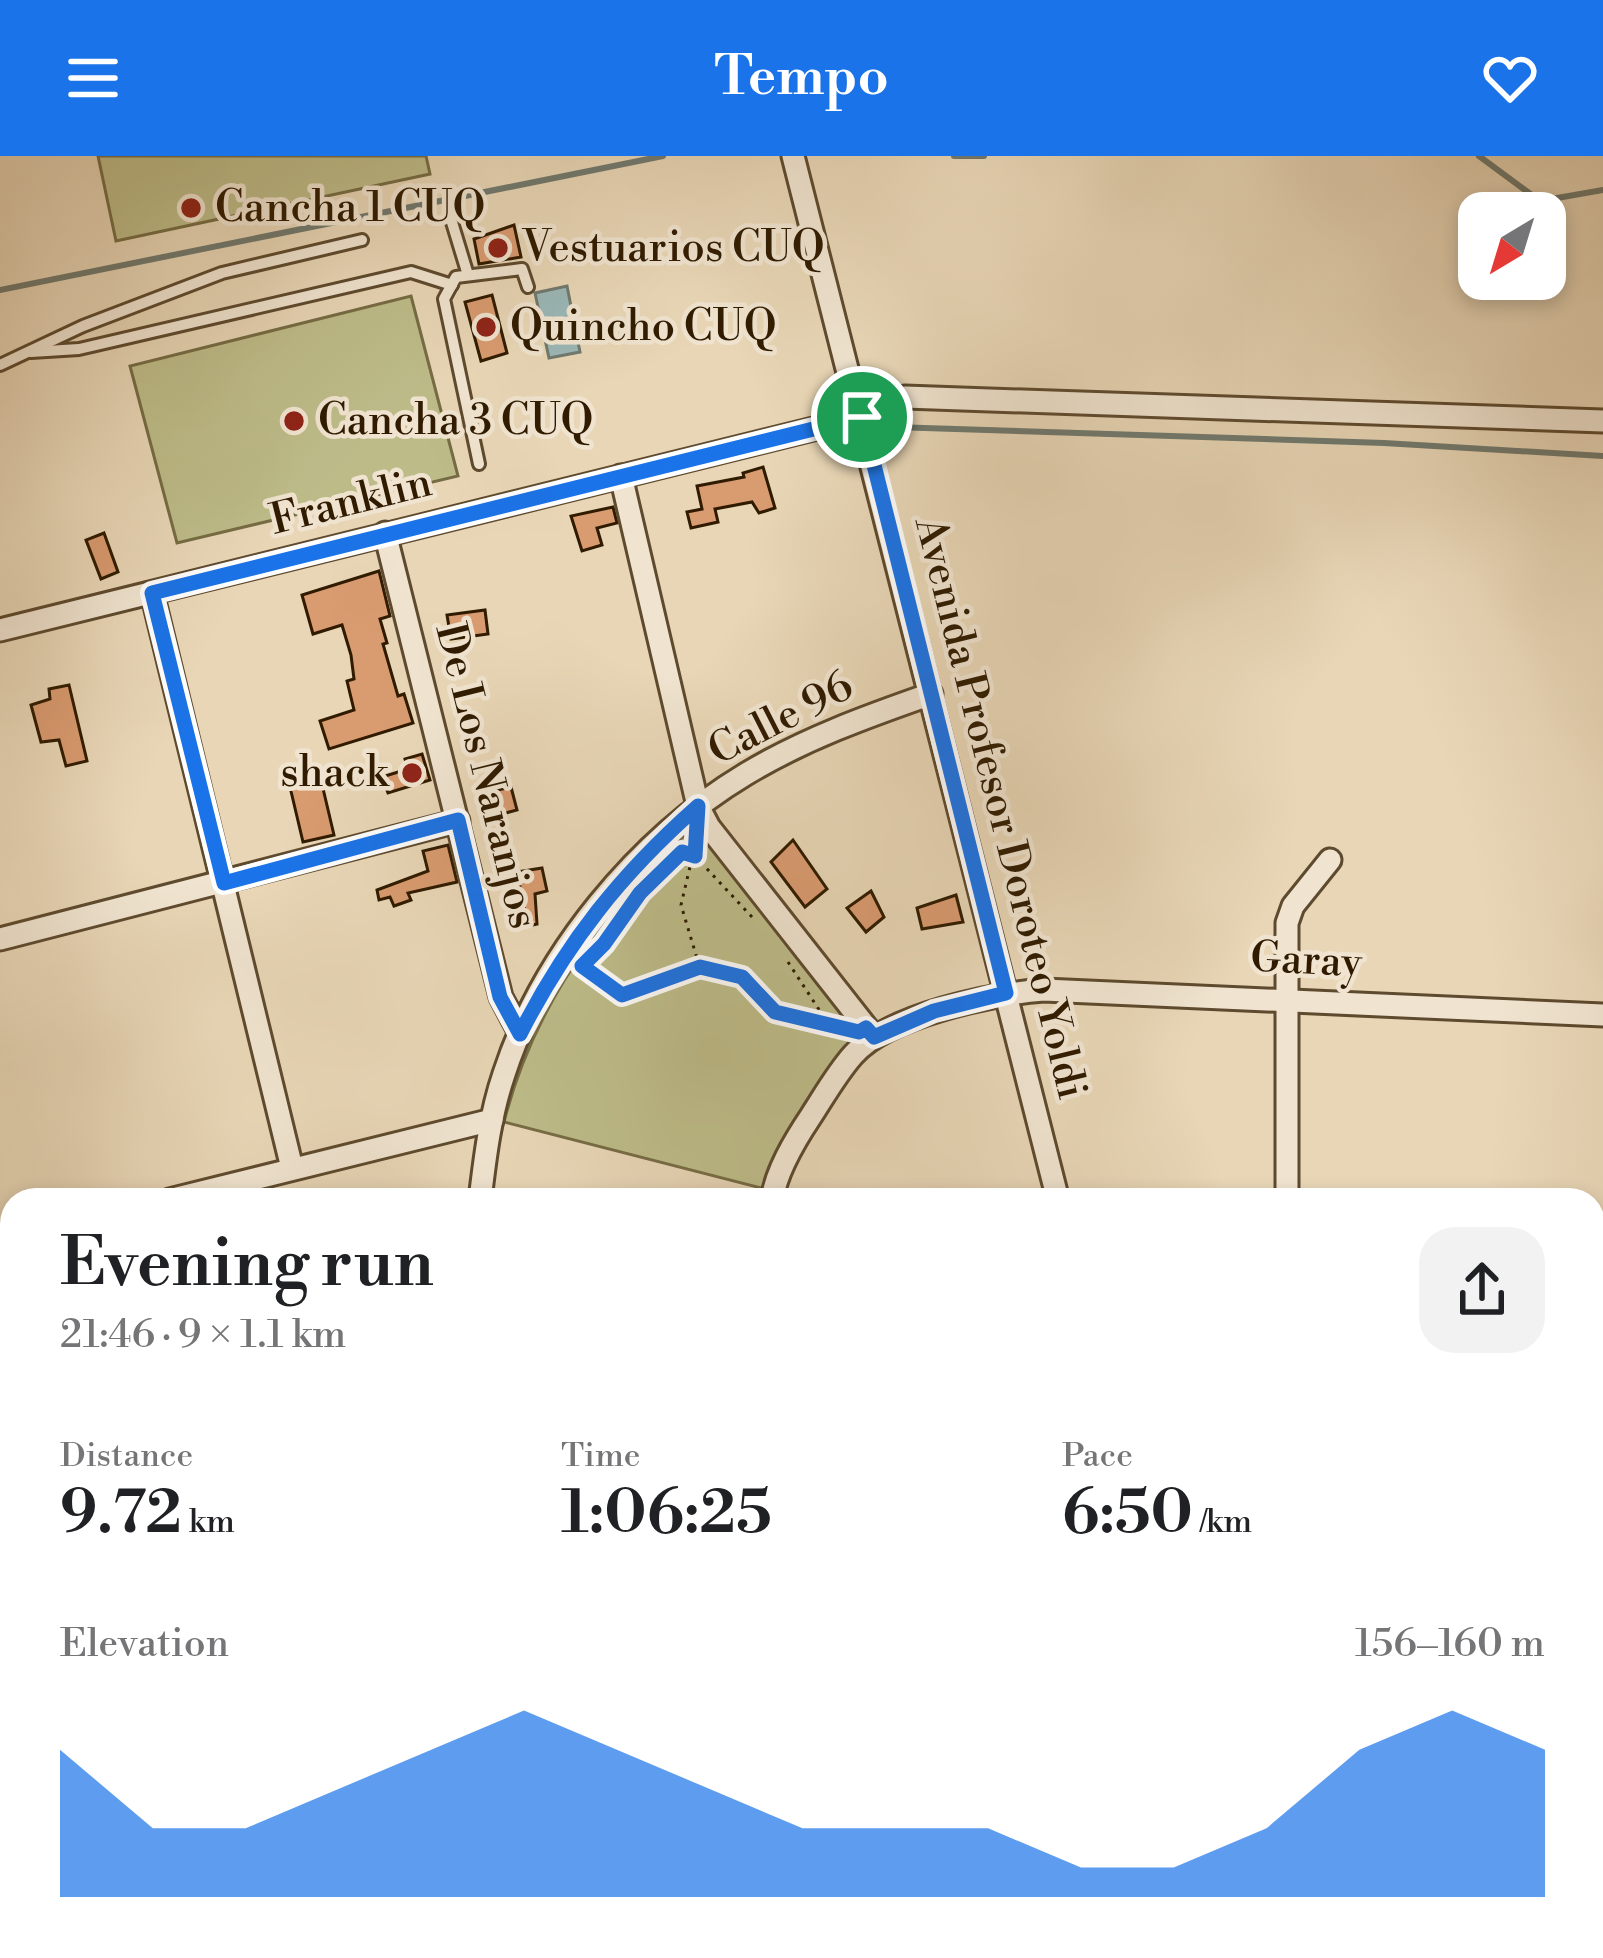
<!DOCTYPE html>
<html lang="en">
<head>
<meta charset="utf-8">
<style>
  :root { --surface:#fff; --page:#f2f2f2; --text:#202124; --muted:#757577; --accent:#1a73e8 }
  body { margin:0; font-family:"Libre Bodoni",serif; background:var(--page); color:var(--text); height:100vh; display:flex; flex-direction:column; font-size:45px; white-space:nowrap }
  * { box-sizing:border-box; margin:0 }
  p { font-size:39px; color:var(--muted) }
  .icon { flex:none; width:66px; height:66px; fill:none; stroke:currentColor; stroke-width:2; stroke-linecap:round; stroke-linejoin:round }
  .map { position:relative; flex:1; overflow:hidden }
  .side { position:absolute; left:0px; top:1032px; width:1605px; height:771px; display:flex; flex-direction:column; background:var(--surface); border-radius:36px 36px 0 0; box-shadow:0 6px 18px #0003 }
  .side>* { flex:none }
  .needle { width:78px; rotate:218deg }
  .controls { position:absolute; left:1458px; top:36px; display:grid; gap:24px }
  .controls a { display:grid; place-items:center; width:108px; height:108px; border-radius:24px; background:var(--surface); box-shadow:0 6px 18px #0003; font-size:60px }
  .pin { position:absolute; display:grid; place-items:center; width:102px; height:102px; color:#fff; margin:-51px; border:6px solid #fff; border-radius:50%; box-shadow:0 3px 12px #0007 }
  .round { display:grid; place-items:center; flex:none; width:126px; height:126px; border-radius:36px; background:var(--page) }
  .summary { display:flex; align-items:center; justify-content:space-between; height:204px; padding:0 60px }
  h1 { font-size:66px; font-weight:600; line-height:90px }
  .figures { display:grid; grid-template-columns:repeat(3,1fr); gap:18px; height:204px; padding:12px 60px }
  .figures div { display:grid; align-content:center }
  .figures b { font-size:60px; font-weight:600 }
  .figures small { font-size:33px; font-weight:400 }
  .figures p { font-size:33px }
  .chart { height:336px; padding:24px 60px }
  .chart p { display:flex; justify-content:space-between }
  .chart svg { width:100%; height:216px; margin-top:12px; fill:var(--accent); opacity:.7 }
  header { display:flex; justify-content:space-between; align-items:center; height:156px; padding:0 60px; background:var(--accent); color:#fff; font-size:54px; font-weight:600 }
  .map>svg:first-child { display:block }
  .green { fill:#bdbc89; stroke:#766c44; stroke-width:3 }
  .water { fill:#9ab7b7; stroke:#70796e; stroke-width:3 }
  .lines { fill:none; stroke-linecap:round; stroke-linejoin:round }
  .stream { stroke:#70796e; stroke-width:6 }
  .building { fill:#d99b70; stroke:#301b00; stroke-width:3 }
  .service-casing { stroke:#5e4a2e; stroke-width:16 }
  .minor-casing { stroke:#5e4a2e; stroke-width:27 }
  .path { stroke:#301b00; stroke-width:3; stroke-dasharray:3 6; stroke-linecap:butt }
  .service { stroke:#f0e4d0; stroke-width:10 }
  .minor { stroke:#f0e4d0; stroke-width:21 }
  .route-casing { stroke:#fff; stroke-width:24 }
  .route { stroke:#1a73e8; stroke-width:15 }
  .poi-dot { fill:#8f2418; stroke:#f0e4d0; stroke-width:4.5 }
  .labels { text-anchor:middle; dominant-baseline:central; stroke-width:9; stroke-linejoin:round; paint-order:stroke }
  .poi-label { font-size:42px; fill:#301b00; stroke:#f0e4d0; text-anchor:start }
  .street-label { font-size:42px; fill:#301b00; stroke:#f0e4d0 }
</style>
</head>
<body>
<header><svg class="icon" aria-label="menu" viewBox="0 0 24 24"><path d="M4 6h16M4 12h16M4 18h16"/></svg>Tempo<svg class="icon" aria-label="heart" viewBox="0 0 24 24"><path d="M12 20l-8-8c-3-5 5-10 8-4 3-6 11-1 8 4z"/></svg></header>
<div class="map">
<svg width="1603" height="1802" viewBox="0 0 1603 1802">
  <rect width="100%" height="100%" fill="#e8d6b6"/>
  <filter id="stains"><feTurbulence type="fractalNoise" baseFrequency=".00167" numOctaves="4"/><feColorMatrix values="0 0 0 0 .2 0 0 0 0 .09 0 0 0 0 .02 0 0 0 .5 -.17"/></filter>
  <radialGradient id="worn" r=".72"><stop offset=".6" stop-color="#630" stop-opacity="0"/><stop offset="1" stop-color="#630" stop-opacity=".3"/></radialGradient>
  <g class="green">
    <polygon points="98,0 426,0 430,18 116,85"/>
    <polygon points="411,140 458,320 177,387 130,210"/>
    <path d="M698,675L709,680L849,867L853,882L765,1033L504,966C528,870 581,787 648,715C662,700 677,679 698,675Z"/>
    <polygon points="0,1381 12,1432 12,1791 97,1791 100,1802 0,1802"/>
  </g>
  <polygon class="water" points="567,130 580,196 549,202 535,137"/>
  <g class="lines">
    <g class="stream">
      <polyline points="954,0 984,0"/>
      <polyline points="1479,0 1540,45 1603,34"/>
      <polyline points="0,134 663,0"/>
      <polyline points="893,271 1384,287 1603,300"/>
    </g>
  </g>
  <g class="building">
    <polygon points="514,69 521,101 479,108 474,83"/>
    <polygon points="492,139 507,197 481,205 465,146"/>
    <polygon points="763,311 775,352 759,357 752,346 715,353 718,366 691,372 687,356 702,353 697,330 744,321 743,317"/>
    <polygon points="613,351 617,367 597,372 602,389 582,395 571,360"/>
    <polygon points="104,377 118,416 101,423 86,384"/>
    <polygon points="379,415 390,460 380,463 387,487 383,488 398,540 404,538 413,567 329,593 320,565 354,554 347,525 354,523 351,499 342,469 313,478 302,439"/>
    <polygon points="485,454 488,478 451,483 447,459"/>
    <polygon points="69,529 87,605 66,610 59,584 41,586 31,549 50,543 49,533"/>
    <polygon points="422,598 430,624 388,637 382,621 408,613 405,603"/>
    <polygon points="321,624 334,679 303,686 290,631"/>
    <polygon points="511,631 517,654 487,662 481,638"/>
    <polygon points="793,684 827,733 805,751 771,706"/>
    <polygon points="448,689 457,726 408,737 411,744 394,750 390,741 379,744 377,734 428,715 423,695"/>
    <polygon points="542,712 547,735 535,738 537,768 528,770 517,716"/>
    <polygon points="871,735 884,761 866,776 847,752"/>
    <polygon points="956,739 963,766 922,773 917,752"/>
  </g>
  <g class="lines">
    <defs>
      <g id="service">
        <polyline points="451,63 468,119"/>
        <polyline points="31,196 79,193 411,116 452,129"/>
        <polyline points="0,209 83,170 222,117 362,84"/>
        <polyline points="479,308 444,143 456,121 522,113 528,131"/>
      </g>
      <g id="minor">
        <polyline points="793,0 1058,1044"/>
        <polyline points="621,320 698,650 709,671 874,881"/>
        <polyline points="385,377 501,841 520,877"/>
        <polyline points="152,437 292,1012"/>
        <polyline points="0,474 862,261 905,241 1603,265"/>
        <polyline points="0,783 458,665"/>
        <polyline points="1287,1035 1287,767 1293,750 1330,704"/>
        <polyline points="169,1044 492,964"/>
        <path d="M480,1044C485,1002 490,959 504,918C543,798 638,683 746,618C804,583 868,560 931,538"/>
        <path d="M772,1044C776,1015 795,984 811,960C824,940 837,917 853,899C889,859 992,838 1044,834L1603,859"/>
        <polyline points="0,1086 12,1083"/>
        <polyline points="0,1337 12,1389"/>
        <polyline points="1593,1434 1601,1435"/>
        <polyline points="107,1791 110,1802"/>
        <polyline points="475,1791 478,1802"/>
        <polyline points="741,1791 744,1802"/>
        <polyline points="990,1791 993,1802"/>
        <polyline points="1243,1791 1246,1802"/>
        <polyline points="1576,1802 1577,1791"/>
      </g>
    </defs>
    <use href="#service" class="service-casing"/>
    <use href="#minor" class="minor-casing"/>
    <g class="path">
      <polyline points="696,685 681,749 699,809"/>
      <polyline points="752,761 695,700 682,696 640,737 604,788 582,810 622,839 700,811 742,821 775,855 842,872"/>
      <polyline points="788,806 829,869"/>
    </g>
    <use href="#service" class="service"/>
    <use href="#minor" class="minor"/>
  </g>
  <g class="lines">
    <defs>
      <path id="route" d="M862,261L1006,837L934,855L874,881L866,872L859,876L775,856L742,821L700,811L622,839L582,810L604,788L640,737L682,696L695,700L698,650C621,718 567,786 520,878L500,841L458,664L224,727L152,437Z"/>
    </defs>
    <use href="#route" class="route-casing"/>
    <use href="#route" class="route"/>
  </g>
  <g class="poi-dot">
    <circle cx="191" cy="52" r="12"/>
    <circle cx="498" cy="92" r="12"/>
    <circle cx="486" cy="171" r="12"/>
    <circle cx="294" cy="265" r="12"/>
    <circle cx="412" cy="617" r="12"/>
  </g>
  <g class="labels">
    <g class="poi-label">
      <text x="215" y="52">Cancha 1 CUQ</text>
      <text x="522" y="92">Vestuarios CUQ</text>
      <text x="510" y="171">Quincho CUQ</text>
      <text x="318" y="265">Cancha 3 CUQ</text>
      <text x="388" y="617" text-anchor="end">shack</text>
    </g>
    <g class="street-label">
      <text transform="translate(351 346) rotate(-14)">Franklin</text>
      <text transform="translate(781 563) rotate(-27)">Calle 96</text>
      <text transform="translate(486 620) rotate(76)">De Los Naranjos</text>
      <text transform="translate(1000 652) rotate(76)">Avenida Profesor Doroteo Yoldi</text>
      <text transform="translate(1306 805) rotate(3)">Garay</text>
    </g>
  </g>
  <rect width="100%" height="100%" filter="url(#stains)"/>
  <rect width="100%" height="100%" fill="url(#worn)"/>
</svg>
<div class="controls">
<a><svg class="needle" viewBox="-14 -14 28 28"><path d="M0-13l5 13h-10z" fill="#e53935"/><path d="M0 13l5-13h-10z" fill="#757577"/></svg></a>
</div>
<div class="pin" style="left:862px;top:261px;background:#1e9e55"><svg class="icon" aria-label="arrive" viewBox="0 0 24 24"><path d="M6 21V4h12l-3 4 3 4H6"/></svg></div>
<section class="side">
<div class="summary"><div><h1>Evening run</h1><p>21:46 · 9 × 1.1 km</p></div><a class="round"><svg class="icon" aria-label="share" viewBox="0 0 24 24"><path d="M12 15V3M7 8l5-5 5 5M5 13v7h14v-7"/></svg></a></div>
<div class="figures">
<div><p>Distance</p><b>9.72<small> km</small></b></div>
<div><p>Time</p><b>1:06:25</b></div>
<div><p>Pace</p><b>6:50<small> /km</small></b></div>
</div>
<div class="chart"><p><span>Elevation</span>156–160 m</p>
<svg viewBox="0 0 160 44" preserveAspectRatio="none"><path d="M0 44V14L10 30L20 30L30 22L40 14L50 6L60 14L70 22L80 30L90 30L100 30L110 38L120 38L130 30L140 14L150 6L160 14V44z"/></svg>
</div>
</section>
</div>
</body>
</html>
